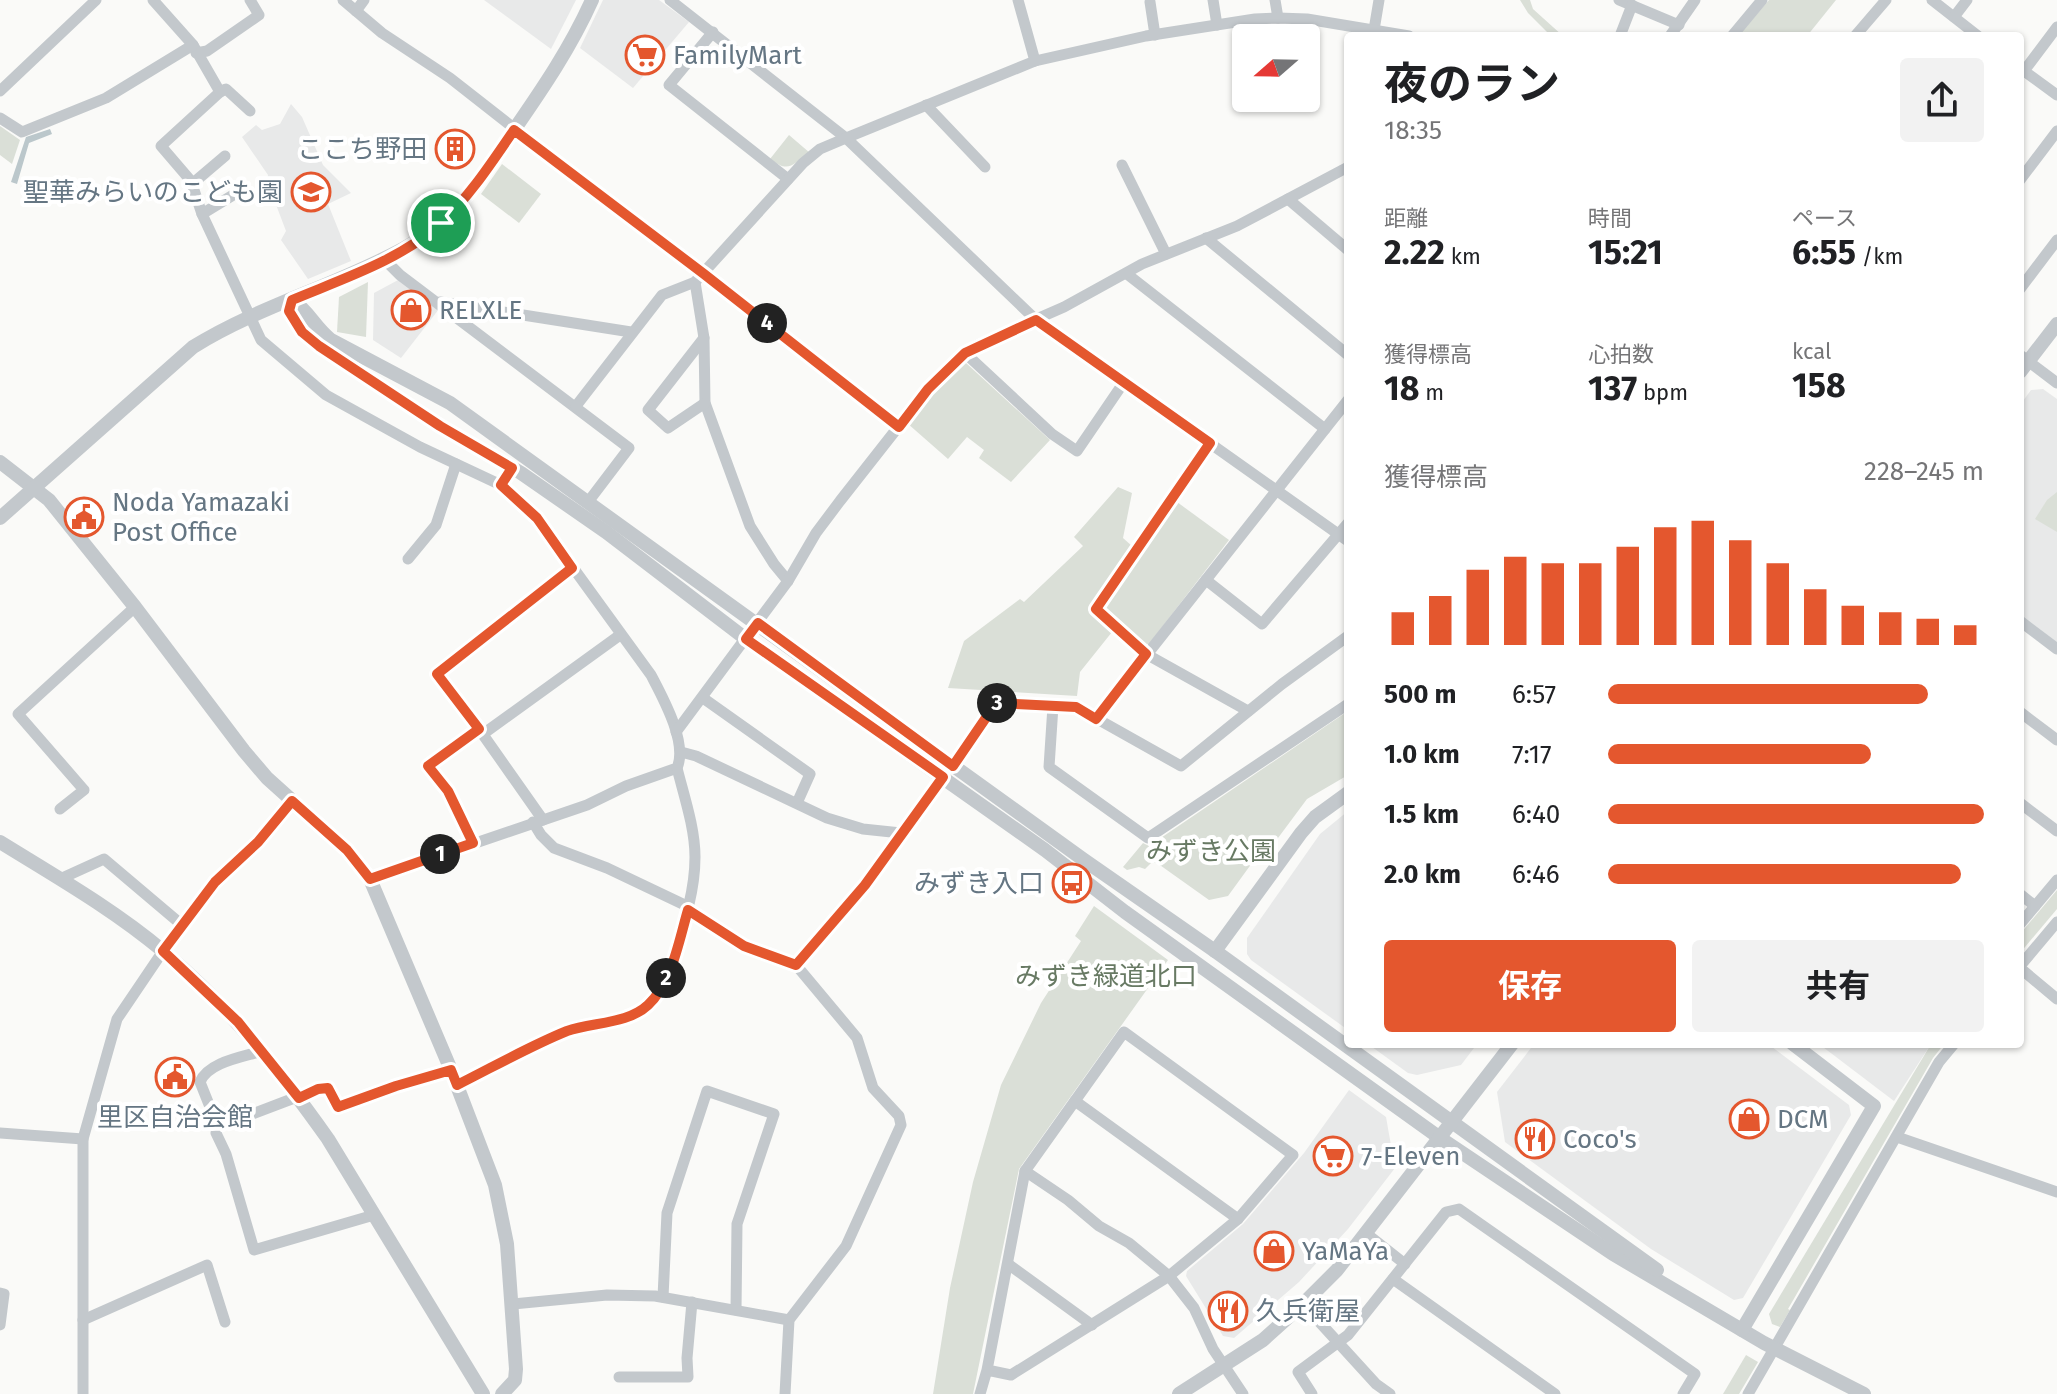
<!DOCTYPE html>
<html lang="ja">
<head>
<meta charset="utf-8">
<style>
  :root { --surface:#fff; --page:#f2f2f2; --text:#202124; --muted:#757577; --accent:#e4572e }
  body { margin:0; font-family:"Fira Sans","Noto Sans JP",sans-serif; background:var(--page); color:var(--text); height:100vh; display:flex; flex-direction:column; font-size:30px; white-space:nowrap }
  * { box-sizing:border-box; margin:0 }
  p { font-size:26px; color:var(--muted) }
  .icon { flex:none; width:44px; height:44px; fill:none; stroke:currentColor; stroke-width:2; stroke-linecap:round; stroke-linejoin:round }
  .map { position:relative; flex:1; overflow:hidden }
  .details { position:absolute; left:1344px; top:32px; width:680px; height:1016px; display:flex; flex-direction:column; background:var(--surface); border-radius:8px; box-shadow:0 2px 6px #0004 }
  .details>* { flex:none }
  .needle { width:52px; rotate:250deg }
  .controls { position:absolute; left:1232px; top:24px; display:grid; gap:16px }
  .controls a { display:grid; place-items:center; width:88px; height:88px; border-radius:8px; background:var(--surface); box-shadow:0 2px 6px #0004; font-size:40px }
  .pin { position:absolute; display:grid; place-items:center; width:68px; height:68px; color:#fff; margin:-34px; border:4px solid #fff; border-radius:50%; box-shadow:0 2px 8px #0007 }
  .km { position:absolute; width:40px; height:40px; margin:-20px; border-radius:50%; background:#222; color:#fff; font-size:22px; line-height:40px; text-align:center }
  .round { display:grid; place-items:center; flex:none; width:84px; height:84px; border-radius:8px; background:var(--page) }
  .head { display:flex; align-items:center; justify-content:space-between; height:136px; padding:0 40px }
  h1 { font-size:44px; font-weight:700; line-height:60px }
  .figures { display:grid; grid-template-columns:repeat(3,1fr); gap:12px; height:136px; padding:8px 40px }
  .figures div { display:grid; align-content:center }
  .figures b { font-size:34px; font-weight:700 }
  .figures small { font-size:22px; font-weight:400 }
  .figures p { font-size:22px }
  .chart { height:224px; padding:16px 40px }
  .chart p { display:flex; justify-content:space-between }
  .chart svg { width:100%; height:144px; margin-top:8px; stroke:var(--accent); stroke-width:6 }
  .button { display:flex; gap:16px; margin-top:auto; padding:16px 40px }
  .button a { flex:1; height:92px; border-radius:8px; background:var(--accent); color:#fff; font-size:32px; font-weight:700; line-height:92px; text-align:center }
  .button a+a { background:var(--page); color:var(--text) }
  ul { padding:0 40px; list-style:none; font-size:26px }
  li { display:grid; grid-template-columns:128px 96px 1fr; align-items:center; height:60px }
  li i { height:20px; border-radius:10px; background:var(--accent) }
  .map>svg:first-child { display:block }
  .built { fill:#e8e9e9 }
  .green { fill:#dadfd7 }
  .water { fill:#bbc7cb }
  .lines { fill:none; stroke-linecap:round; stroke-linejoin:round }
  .minor { stroke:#c3c8cc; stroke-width:11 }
  .tertiary { stroke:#c3c8cc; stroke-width:14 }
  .route-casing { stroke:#fff; stroke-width:16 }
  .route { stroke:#e4572e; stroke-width:10 }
  .labels { text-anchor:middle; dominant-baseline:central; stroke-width:8; stroke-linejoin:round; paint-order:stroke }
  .poi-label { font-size:26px; fill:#657683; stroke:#fff; text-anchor:start }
  .park-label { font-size:26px; fill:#687a64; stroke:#fff }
</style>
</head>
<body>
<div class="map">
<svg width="2057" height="1394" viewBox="0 0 2057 1394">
  <rect width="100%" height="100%" fill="#fafaf8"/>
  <g class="built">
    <polygon points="484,0 576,0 551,49"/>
    <polygon points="603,0 659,0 689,22 633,88 580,48"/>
    <polygon points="291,104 302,117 323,165 351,193 328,204 351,261 308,279 281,240 286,231 267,181 268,175 242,137 256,125 262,130 280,124"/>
    <polygon points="400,279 439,309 401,358 373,340 374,293"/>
    <polygon points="2043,389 2057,399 2057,644 2020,616 2020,405 2031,390"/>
    <polygon points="1348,811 1348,1030 1251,960 1247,954 1247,938 1320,834"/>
    <polygon points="1368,1044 1477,1044 1461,1065 1417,1075 1408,1073"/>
    <polygon points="1534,1044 1768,1044 1849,1105 1851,1115 1743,1298 1734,1300 1651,1249 1505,1142 1497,1092"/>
    <polygon points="1819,1044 1931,1044 1894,1101"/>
    <polygon points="1349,1090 1386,1117 1395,1168 1348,1229 1299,1282 1234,1338 1223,1336 1186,1276 1187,1271 1243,1224 1304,1153"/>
  </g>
  <g class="green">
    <polygon points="1520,0 1530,0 1533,9 1563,36 1551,36 1528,13"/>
    <polygon points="1769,0 1836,0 1807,36 1738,36"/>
    <polygon points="0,126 20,140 12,164 0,155"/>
    <path d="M789,135L810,153C791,164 790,174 770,159Z"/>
    <polygon points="502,164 541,194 519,223 481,194"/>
    <polygon points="368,282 366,337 337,332 339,297"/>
    <polygon points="960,362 966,363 1050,440 1011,482 979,458 984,450 967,437 948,459 907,423"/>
    <polygon points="1118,487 1132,493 1123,538 1132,546 1088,610 1112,632 1080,672 1077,696 948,688 964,641 1020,599 1024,602 1083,546 1074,537"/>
    <polygon points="2057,492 2057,532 2035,519 2047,500"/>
    <polygon points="1177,502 1229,540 1149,644 1143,644 1107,611 1106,605"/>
    <polygon points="1348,711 1348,775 1307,799 1258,865 1258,861 1252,863 1228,896 1209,900 1157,863 1152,862 1145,869 1139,867 1127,870 1123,867 1143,843 1149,846"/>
    <polygon points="2057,890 2057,909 2020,953 2020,934"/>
    <polygon points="1094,906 1168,960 1019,1169 973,1394 933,1394 950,1288 973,1182 1001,1085 1041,1003 1081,941 1075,936"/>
    <polygon points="1944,1044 1933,1058 1788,1309 1790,1310 1780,1327 1772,1324 1769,1314 1931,1044"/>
    <polygon points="1746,1355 1758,1362 1739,1394 1723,1394"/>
  </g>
  <polygon class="water" points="50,129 52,134 29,143 17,184 11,182 26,137"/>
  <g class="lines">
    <g class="minor">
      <path d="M153,0L193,45L220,92L161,146L191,181L202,214L261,340L326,395L420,447L501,485L537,518L651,675C663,698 688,743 677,768L626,786L587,805L370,879"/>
      <polyline points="343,0 382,33 450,78 515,129"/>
      <polyline points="670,0 846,138 1036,320 1348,541"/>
      <polyline points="1018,0 1035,61"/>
      <polyline points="1213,0 1217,25"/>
      <polyline points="1275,0 1278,18"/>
      <polyline points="1619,0 1679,25"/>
      <polyline points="1932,0 1978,36"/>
      <polyline points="1150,2 1155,35"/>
      <polyline points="356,11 364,0"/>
      <polyline points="1954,17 1967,0"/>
      <polyline points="1374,30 1379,0"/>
      <polyline points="713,32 669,85 788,179"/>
      <polyline points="1620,36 1632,5"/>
      <polyline points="1670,36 1695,0"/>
      <polyline points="1732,36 1762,0"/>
      <polyline points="1855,36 1886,0"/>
      <polyline points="196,53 207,51 259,15 250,0"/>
      <polyline points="2020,68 2057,95"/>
      <polyline points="2024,71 2057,27"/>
      <polyline points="0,91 96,0"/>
      <polyline points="220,92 226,89 250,111"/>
      <polyline points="926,105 985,167"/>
      <polyline points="0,118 22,132 106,98 193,45"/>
      <polyline points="514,130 704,274 899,427"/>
      <polyline points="1122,165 1166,254"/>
      <polyline points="2020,180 2057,131"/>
      <polyline points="192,184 225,156"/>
      <polyline points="1288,199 1348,250"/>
      <polyline points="202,214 243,189"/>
      <polyline points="1206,238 1348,355"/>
      <polyline points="384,259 400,275 629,448 588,502"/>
      <polyline points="1127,274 1325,429"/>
      <polyline points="695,282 704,338 705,403 750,526 774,564 788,581"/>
      <polyline points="2020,289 2057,240"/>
      <polyline points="440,302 631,332"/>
      <polyline points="704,338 648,410 668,428 705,403"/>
      <polyline points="965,353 1052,434 1077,451 1124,382"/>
      <polyline points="2020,355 2057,383"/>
      <polyline points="576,406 662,295 695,282 803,163 820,149 846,138 1035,61 1146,36 1255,19 1278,18 1307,19 1409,36"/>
      <polyline points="1210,443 1096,609 1146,654 1248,711"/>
      <polyline points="408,559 436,525 456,464"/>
      <polyline points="1206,580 1262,624 1348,523"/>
      <polyline points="2020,621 2057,649"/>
      <polyline points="703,698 810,774 797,803"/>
      <polyline points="1053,706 1049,767 1148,838 1348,704"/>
      <polyline points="2020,712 2057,740"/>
      <polyline points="1096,719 1348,400"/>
      <polyline points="676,732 788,581 816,533 840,501 928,389 954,362 977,345 1064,307 1142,264 1237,226 1348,167"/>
      <polyline points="483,734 620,635"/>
      <polyline points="681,752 696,756 827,818 863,829 901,833 943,777"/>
      <polyline points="953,766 996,703 1076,707 1181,766 1282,684 1348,636"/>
      <polyline points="2020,803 2057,831"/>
      <polyline points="60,809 84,790 18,714 135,607"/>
      <polyline points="543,820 479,729 437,674 572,568"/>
      <polyline points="533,822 541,835 554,848 607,868 689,907"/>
      <polyline points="473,843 448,791 428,766 479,729"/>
      <polyline points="60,879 104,859 182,925"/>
      <polyline points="2020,894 2035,906"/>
      <polyline points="688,910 744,946 796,965 857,1038 873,1088 899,1116 901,1125 846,1246 789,1320 785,1394"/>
      <polyline points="2020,924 2057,880"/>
      <polyline points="796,965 865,885 901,833"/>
      <polyline points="2020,966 2057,922"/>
      <polyline points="2020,968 2057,999"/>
      <path d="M457,1085C493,1067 529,1046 567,1032C592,1022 626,1024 648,1006C663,993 669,970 675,952C685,921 695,890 695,857C695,828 684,796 677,768"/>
      <polyline points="1075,1101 1238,1219"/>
      <path d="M218,1127L200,1082C208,1062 243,1057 262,1051"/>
      <polyline points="0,1133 83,1139"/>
      <polyline points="1897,1137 2057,1192"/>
      <polyline points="1025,1171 1068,1200 1099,1226 1129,1243 1169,1276 1194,1308 1213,1349 1243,1394"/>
      <polyline points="374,1215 254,1250 226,1154 216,1133 218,1127 318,1089 328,1088 338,1107 396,1086 451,1070"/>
      <polyline points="1367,1234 1405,1264"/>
      <polyline points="1008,1264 1092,1325"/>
      <polyline points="1393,1279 1555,1394"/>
      <polyline points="0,1293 4,1294 0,1325"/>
      <polyline points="663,1297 667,1213 707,1091 774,1114 737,1224 736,1310"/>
      <polyline points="513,1304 607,1295 655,1296 789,1320"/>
      <polyline points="1303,1304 1376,1384 1390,1394"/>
      <polyline points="83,1320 207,1265 225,1322"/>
      <polyline points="619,1377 688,1377 687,1358 692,1302"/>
      <polyline points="83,1394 83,1139 117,1019 163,951 215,882 258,842 292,801"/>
      <polyline points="980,1394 987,1370 1025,1171 1124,1032 1293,1155 1238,1219 1169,1276 1011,1375 987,1370"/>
      <polyline points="1312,1394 1298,1372 1348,1335 1446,1212 1459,1209 1695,1374 1683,1394"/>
      <polyline points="1748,1394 1939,1062 1954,1044"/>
    </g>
    <g class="tertiary">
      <polyline points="292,300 289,311 302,332 319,346 440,426 521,473 606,532 746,639 1045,850 1125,912 1440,1138 1613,1254 1764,1343 1864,1394"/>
      <path d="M292,300C308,310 315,328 331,340L450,403L1084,860L1215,951L1657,1270"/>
      <polyline points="2020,372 2057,324"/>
      <polyline points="0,462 49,500 135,607 244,751 267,778 347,850 370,879 451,1070 495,1185 507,1244 516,1369 515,1380 502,1394"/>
      <path d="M0,518L193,347C259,306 335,286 403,249C452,222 483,176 514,130C543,88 571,47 592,0"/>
      <path d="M0,842C55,876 113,909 163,951C228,1005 279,1070 328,1139L483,1394"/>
      <polyline points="1215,951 1301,833 1315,817 1348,793"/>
      <polyline points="1742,1330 1874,1106 1793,1044"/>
      <polyline points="1179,1394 1263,1340 1303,1304 1337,1270 1512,1044"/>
    </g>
  </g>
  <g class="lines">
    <defs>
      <path id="route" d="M514,130L704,274L899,427L928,389L965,353L1036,320L1210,443L1096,609L1146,654L1096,719L1076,707L996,703L953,766L758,623L746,639L943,777L865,885L796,965L744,946L688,910C679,940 672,983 648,1005C628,1024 593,1022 567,1031C530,1046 493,1067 457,1085L451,1070L396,1086L338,1107L328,1088L318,1089L299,1098L238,1022L163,951L215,882L258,842L292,801L347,850L370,879L473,843L448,791L428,766L479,729L437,674L572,568L537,518L501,485L512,468L440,426L319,346L302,332L289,311L292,300C342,279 401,260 441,223C470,196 492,162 514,130Z"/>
    </defs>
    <use href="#route" class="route-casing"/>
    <use href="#route" class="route"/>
  </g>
  <defs>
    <symbol id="supermarket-ring" viewBox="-11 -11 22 22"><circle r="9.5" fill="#fff" stroke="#e4572e" stroke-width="1.5"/><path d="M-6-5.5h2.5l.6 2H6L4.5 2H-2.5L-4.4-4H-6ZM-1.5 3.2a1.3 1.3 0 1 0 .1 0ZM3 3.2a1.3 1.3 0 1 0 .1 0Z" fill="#e4572e"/></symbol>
    <symbol id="building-ring" viewBox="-11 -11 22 22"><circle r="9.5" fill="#fff" stroke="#e4572e" stroke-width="1.5"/><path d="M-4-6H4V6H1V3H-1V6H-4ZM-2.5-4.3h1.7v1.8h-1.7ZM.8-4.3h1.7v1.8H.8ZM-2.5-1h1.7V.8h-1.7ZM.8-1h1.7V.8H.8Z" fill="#e4572e"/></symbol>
    <symbol id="school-ring" viewBox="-11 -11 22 22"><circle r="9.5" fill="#fff" stroke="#e4572e" stroke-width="1.5"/><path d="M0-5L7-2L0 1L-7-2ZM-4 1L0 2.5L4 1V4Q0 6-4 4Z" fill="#e4572e"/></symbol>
    <symbol id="shop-ring" viewBox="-11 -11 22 22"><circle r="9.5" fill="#fff" stroke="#e4572e" stroke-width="1.5"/><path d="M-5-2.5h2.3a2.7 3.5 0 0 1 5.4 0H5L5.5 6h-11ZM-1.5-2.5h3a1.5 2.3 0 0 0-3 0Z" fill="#e4572e"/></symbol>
    <symbol id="civic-ring" viewBox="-11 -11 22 22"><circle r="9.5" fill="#fff" stroke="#e4572e" stroke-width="1.5"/><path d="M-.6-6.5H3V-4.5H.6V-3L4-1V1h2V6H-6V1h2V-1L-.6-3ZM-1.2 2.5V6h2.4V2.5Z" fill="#e4572e"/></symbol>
    <symbol id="bus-ring" viewBox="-11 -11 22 22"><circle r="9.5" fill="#fff" stroke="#e4572e" stroke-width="1.5"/><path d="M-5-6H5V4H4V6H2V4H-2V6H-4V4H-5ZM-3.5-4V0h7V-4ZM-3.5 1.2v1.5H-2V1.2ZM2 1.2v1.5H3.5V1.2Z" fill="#e4572e"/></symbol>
    <symbol id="restaurant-ring" viewBox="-11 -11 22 22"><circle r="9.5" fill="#fff" stroke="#e4572e" stroke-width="1.5"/><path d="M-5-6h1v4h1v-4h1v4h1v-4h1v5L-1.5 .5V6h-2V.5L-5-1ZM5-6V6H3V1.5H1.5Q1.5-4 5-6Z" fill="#e4572e"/></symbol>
  </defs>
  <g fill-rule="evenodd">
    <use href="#supermarket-ring" x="623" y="33" width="44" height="44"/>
    <use href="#building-ring" x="433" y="127" width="44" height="44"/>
    <use href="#school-ring" x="289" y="170" width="44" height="44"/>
    <use href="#shop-ring" x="389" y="288" width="44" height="44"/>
    <use href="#civic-ring" x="62" y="495" width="44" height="44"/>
    <use href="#bus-ring" x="1050" y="861" width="44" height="44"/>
    <use href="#civic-ring" x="153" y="1055" width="44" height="44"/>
    <use href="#shop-ring" x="1727" y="1097" width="44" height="44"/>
    <use href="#restaurant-ring" x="1513" y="1117" width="44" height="44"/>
    <use href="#supermarket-ring" x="1311" y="1134" width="44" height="44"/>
    <use href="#shop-ring" x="1252" y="1229" width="44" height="44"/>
    <use href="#restaurant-ring" x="1206" y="1289" width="44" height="44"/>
  </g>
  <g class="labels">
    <g class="poi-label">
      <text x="673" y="55">FamilyMart</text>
      <text x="427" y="149" text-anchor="end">ここち野田</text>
      <text x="283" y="192" text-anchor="end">聖華みらいのこども園</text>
      <text x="439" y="310">RELXLE</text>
      <text x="112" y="502">Noda Yamazaki<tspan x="112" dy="30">Post Office</tspan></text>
      <text x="1044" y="883" text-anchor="end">みずき入口</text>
      <text x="175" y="1117" text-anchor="middle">里区自治会館</text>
      <text x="1777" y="1119">DCM</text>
      <text x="1563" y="1139">Coco's</text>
      <text x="1361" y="1156">7-Eleven</text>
      <text x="1302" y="1251">YaMaYa</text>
      <text x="1256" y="1311">久兵衛屋</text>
    </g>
    <g class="park-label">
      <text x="1211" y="851">みずき公園</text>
      <text x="1106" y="976">みずき緑道北口</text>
    </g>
  </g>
</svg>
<div class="controls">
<a><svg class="needle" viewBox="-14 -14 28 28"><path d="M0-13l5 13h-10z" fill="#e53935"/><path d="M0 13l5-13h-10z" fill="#757577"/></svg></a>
</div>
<div class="pin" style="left:441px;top:223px;background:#1e9e55"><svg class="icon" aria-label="arrive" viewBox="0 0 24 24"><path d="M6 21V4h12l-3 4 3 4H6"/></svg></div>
<b class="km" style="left:440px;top:854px">1</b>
<b class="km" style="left:666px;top:978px">2</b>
<b class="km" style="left:997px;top:703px">3</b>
<b class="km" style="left:767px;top:323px">4</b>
<section class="details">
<div class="head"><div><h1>夜のラン</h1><p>18:35</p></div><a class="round"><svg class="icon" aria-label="share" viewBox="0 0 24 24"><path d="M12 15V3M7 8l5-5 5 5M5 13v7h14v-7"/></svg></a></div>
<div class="figures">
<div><p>距離</p><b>2.22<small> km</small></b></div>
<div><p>時間</p><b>15:21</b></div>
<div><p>ペース</p><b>6:55<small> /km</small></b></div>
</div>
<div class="figures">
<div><p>獲得標高</p><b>18<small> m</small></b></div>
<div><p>心拍数</p><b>137<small> bpm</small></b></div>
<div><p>kcal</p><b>158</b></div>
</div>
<div class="chart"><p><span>獲得標高</span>228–245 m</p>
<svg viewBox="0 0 160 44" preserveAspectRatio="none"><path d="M5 44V34M15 44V29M25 44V21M35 44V17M45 44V19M55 44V19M65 44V14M75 44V8M85 44V6M95 44V12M105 44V19M115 44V27M125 44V32M135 44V34M145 44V36M155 44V38"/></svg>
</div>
<ul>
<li><b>500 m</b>6:57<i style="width:85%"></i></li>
<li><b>1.0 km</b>7:17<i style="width:70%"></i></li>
<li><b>1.5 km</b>6:40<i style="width:100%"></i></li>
<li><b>2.0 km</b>6:46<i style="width:94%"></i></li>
</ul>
<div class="button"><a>保存</a><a>共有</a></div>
</section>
</div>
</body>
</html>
